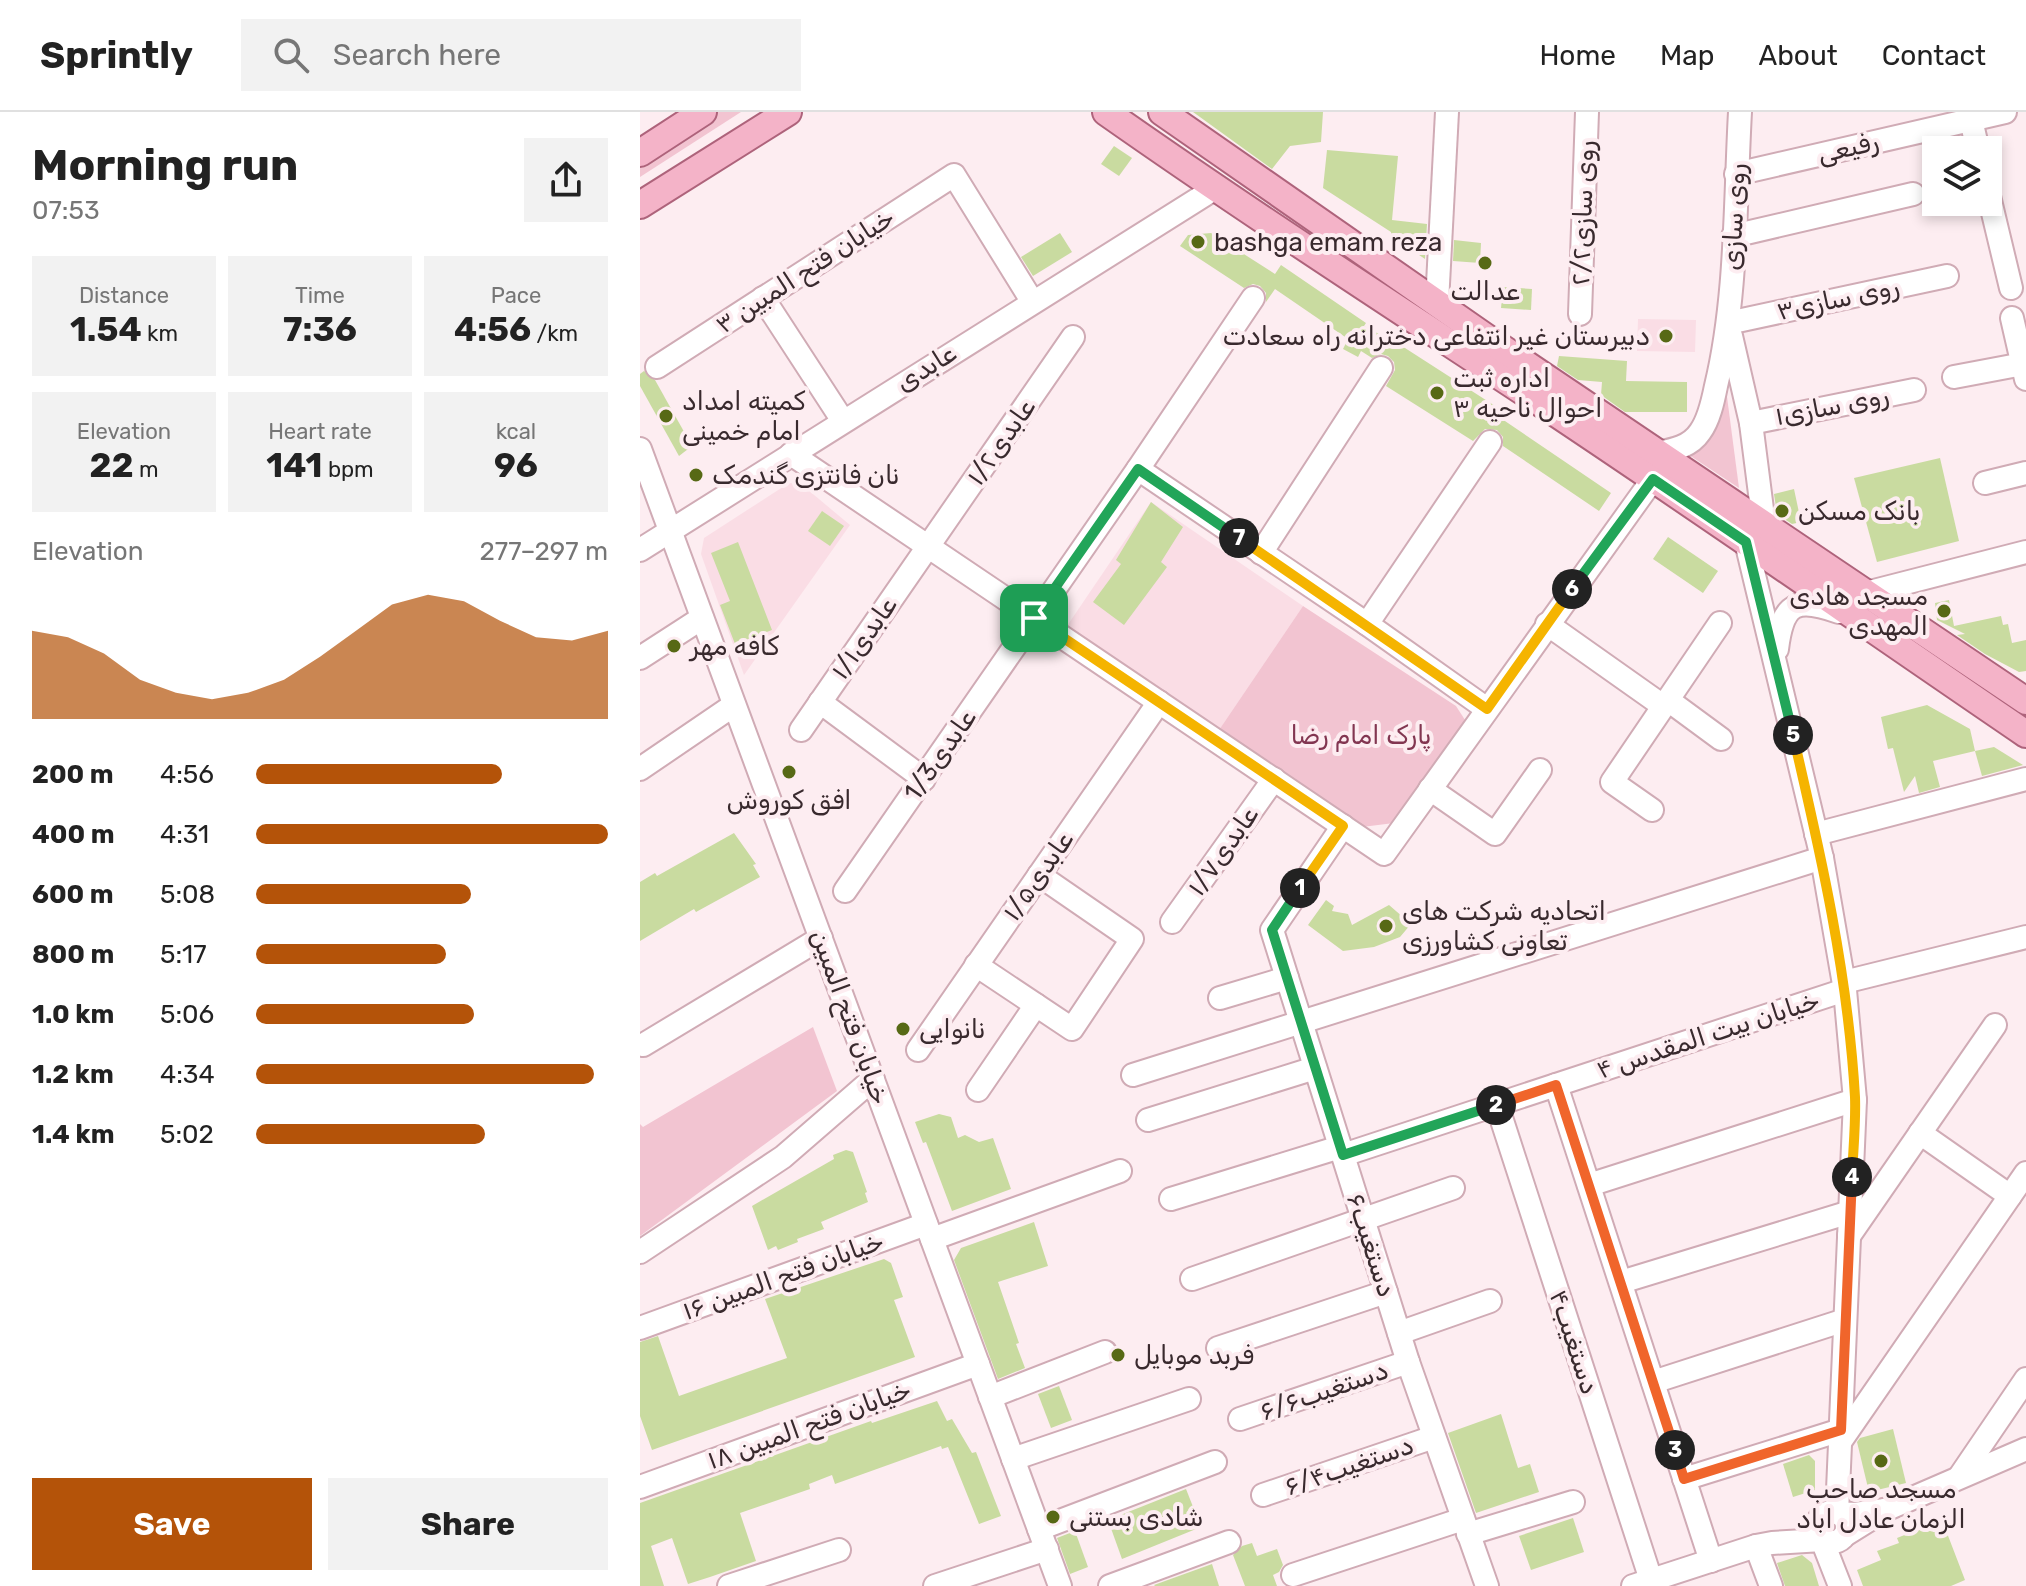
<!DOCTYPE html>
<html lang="en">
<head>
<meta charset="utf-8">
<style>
  :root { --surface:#fff; --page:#f2f2f2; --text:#222; --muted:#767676; --line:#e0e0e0; --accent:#b45309 }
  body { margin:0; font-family:Rubik,"Noto Naskh Arabic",sans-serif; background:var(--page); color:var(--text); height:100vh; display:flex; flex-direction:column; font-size:30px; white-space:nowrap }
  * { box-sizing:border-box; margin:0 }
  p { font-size:26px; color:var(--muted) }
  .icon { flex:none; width:44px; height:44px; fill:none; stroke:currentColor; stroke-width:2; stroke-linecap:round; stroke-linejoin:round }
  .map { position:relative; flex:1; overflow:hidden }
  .sheet { display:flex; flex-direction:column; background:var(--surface); width:640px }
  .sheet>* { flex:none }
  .fabs { position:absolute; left:1282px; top:24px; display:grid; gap:16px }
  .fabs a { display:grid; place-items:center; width:80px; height:80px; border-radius:0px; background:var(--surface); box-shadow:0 4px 12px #0003; font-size:40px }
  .pin { position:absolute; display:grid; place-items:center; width:68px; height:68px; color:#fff; margin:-34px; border-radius:16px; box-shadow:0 4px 12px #0006 }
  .km { position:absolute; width:40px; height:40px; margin:-20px; border-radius:50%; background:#222; color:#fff; font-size:22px; line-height:40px; text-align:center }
  .round { display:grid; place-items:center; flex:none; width:84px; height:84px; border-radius:0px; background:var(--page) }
  .summary { display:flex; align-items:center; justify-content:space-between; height:136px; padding:0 32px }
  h1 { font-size:44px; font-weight:700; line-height:60px }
  .stats { display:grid; grid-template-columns:repeat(3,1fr); gap:12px; height:136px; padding:8px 32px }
  .stats div { display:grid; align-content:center; border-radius:0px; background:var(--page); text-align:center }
  .stats b { font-size:34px; font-weight:700 }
  .stats small { font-size:22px; font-weight:400 }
  .stats p { font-size:22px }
  .chart { height:224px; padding:16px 32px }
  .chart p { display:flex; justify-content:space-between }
  .chart svg { width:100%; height:144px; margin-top:8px; fill:var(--accent); opacity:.7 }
  .primary-button { display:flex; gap:16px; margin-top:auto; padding:16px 32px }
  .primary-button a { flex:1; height:92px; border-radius:0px; background:var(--accent); color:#fff; font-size:32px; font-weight:700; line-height:92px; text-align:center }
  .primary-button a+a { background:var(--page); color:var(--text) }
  ul { padding:0 32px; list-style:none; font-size:26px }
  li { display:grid; grid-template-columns:128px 96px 1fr; align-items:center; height:60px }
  li i { height:20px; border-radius:10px; background:var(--accent) }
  header { display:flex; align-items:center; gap:48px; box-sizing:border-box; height:112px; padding:0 40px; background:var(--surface); border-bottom:2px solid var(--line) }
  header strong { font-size:38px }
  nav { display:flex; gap:44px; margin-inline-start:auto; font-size:28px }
  .search { width:560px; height:72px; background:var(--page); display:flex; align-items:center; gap:20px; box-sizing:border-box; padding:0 28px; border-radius:0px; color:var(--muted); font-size:30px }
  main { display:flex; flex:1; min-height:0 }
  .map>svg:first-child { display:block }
  .built { fill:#fadde5 }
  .green { fill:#f2c4d1 }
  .building { fill:#c9dba0 }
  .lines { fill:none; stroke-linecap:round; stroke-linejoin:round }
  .minor-casing { stroke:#d0abb5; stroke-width:26 }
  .major-casing { stroke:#ae637b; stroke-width:30 }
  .minor { stroke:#fff; stroke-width:22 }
  .major { stroke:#f4b3c8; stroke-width:26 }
  .split-1-casing { stroke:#fff; stroke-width:16 }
  .split-2-casing { stroke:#fff; stroke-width:16 }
  .split-3-casing { stroke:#fff; stroke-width:16 }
  .split-4-casing { stroke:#fff; stroke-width:16 }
  .split-5-casing { stroke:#fff; stroke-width:16 }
  .split-6-casing { stroke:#fff; stroke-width:16 }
  .split-7-casing { stroke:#fff; stroke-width:16 }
  .split-8-casing { stroke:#fff; stroke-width:16 }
  .split-1 { stroke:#f5b400; stroke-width:10 }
  .split-2 { stroke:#22a559; stroke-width:10 }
  .split-3 { stroke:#f0652b; stroke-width:10 }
  .split-4 { stroke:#f0652b; stroke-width:10 }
  .split-5 { stroke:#f5b400; stroke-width:10 }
  .split-6 { stroke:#22a559; stroke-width:10 }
  .split-7 { stroke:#f5b400; stroke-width:10 }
  .split-8 { stroke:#22a559; stroke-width:10 }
  .poi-dot { fill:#576915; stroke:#fdedf1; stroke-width:3 }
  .labels { text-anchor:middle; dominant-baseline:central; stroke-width:8; stroke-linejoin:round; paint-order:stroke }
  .street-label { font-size:26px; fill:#392a2e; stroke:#fdedf1 }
  .poi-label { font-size:26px; fill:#392a2e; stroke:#fdedf1; text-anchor:start }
  .park-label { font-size:26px; fill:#823651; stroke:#fdedf1 }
</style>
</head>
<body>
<header>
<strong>Sprintly</strong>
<div class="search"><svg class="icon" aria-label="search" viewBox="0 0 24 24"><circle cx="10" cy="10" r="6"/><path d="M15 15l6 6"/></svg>Search here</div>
<nav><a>Home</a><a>Map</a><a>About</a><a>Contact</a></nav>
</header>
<main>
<section class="sheet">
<div class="summary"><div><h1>Morning run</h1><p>07:53</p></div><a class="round"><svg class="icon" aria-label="share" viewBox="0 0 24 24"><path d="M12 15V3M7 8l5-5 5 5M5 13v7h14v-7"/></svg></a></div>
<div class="stats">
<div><p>Distance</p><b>1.54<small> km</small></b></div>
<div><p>Time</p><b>7:36</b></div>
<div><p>Pace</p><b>4:56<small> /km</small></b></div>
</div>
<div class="stats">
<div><p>Elevation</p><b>22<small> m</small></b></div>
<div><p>Heart rate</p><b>141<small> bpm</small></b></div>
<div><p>kcal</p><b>96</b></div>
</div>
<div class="chart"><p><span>Elevation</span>277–297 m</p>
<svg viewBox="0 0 160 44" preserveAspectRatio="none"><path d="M0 44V17L10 19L20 24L30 32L40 36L50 38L60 36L70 32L80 25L90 17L100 9L110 6L120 8L130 14L140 19L150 20L160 17V44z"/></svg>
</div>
<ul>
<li><b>200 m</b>4:56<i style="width:70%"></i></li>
<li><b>400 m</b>4:31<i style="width:100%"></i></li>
<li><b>600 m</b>5:08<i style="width:61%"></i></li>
<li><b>800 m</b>5:17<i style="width:54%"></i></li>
<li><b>1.0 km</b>5:06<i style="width:62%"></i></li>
<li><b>1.2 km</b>4:34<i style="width:96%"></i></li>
<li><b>1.4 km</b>5:02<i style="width:65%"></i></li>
</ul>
<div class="primary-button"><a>Save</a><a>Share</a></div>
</section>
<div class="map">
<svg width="1386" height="1474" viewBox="0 0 1386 1474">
  <rect width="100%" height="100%" fill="#fdedf1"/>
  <g class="built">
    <polygon points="998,207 1056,208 1055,240 997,239"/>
    <polygon points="149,371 161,372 210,413 104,563 61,442 64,426"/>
    <polygon points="511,390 663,494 579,618 427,514"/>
  </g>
  <g class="green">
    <polygon points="74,0 101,0 0,65 0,52"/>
    <polygon points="1084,262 1099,376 1046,341"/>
    <polygon points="663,494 816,594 827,611 754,711 722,715 579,618"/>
    <polygon points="173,915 197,979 0,1124 0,1012 3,1015"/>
  </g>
  <g class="building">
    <polygon points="553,0 683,0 681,30 650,34 632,57"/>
    <polygon points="474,34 492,46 479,64 461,52"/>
    <polygon points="687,38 758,44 752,108 787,112 785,147 751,124 751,120 683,76"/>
    <polygon points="420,121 432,140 393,164 381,145"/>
    <polygon points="571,121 635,162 641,153 726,211 724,214 765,236 866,301 862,307 971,381 959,399 863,334 863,325 857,318 845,317 833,329 746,274 755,258 754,250 748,244 741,242 732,246 721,239 718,245 703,237 708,227 635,177 626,190 626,181 620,174 613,172 604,176 540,134 548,123"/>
    <polygon points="814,128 841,131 840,151 813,149"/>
    <polygon points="863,175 892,177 891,198 861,196"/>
    <polygon points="919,244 987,249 986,269 1047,270 1047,300 985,300 961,283 962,270 938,268 917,254"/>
    <polygon points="4,259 15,268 52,334 39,344 0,274 0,262"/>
    <polygon points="1300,346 1319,429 1237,450 1214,366"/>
    <polygon points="1154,377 1161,410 1152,412 1137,402 1134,382"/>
    <polygon points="511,390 543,415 521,450 527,455 484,513 453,490 481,452 476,448"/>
    <polygon points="182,399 204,414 190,434 168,419"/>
    <polygon points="1028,425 1078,459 1063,481 1013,447"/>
    <polygon points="98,430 132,518 95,532 80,493 90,489 71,441"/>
    <polygon points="1309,488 1314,514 1361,504 1363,513 1368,512 1372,531 1386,528 1386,559 1379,560 1345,542 1317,523 1325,522 1297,508 1295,491"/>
    <polygon points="1287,593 1330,617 1335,639 1293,649 1300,675 1279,681 1275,664 1264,680 1253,636 1248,637 1241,605"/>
    <polygon points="1354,635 1383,653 1342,664 1335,639"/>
    <polygon points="94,721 116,752 113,753 120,765 56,800 54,797 0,829 0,770 15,761 17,764"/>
    <polygon points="686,788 694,794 692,799 708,802 712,813 749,793 771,812 760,825 734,835 703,839 668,813"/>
    <polygon points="299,1002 311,1005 318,1026 325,1023 339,1030 353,1026 371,1077 312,1099 286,1030 283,1031 275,1010"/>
    <polygon points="206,1038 213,1040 227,1080 225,1081 228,1090 181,1110 184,1117 157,1127 158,1130 138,1138 136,1134 128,1138 112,1094 194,1047 193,1043"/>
    <polygon points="394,1110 408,1154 358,1170 379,1231 376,1232 385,1256 358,1267 314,1148 321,1136"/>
    <polygon points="244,1147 251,1151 263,1185 254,1188 275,1245 12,1338 0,1304 0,1230 18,1224 39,1284 147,1246 125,1187"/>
    <polygon points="419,1274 432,1308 411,1316 398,1282"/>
    <polygon points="297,1289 307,1309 312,1307 332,1341 336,1340 361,1404 339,1412 308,1335 302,1337 301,1334 195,1372 192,1363 169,1372 170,1377 100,1401 116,1449 70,1465 48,1472 32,1426 11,1434 24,1474 0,1474 0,1391 231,1309 232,1311"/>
    <polygon points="861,1302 878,1356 890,1352 899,1380 836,1401 808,1321"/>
    <polygon points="1253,1317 1266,1371 1229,1380 1217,1330 1220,1326"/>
    <polygon points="1169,1343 1175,1349 1175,1378 1153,1385 1143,1352"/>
    <polygon points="546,1377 561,1415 482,1447 468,1408"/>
    <polygon points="933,1406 944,1440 891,1458 879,1424"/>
    <polygon points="1302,1408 1325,1468 1311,1474 1223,1474 1217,1458 1241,1448 1237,1439 1259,1431 1257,1426"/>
    <polygon points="435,1419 448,1455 430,1462 417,1426"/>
    <polygon points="612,1431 617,1444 637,1437 643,1453 639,1460 633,1463 637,1474 605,1474 593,1443 602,1434"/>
    <polygon points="1162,1443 1172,1451 1179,1474 1145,1474 1137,1451"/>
    <polygon points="572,1452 579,1474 515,1474 514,1473"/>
  </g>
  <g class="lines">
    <defs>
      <g id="minor">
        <polyline points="1331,8 1338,38"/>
        <polyline points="1096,62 1365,0"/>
        <polyline points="1348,80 1371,176"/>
        <polyline points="1093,124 1273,82"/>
        <polyline points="123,186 203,309"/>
        <polyline points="797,191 807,0"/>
        <polyline points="940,202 947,0"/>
        <polyline points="1372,206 1386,267"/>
        <polyline points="1088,211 1307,164"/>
        <polyline points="1091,224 1111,311 1124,413"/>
        <polyline points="17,255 314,63 392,189"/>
        <polyline points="1314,265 1383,252"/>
        <polyline points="1111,311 1274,278"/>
        <polyline points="0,337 420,1474"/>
        <path d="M1017,341C1033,338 1050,335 1060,320C1069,308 1073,289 1076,274C1097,187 1095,90 1100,0"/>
        <polyline points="151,342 744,742 1013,367"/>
        <polyline points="498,357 727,512 847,597"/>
        <polyline points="1345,371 1386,361"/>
        <polyline points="1106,430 1182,746 1205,878 1215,988 1197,1401 1215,1402 1245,1398"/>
        <polyline points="0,438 574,77"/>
        <polyline points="621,441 741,256"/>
        <polyline points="1226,481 1386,440"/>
        <polyline points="727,512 850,330"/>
        <polyline points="907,512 1023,594"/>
        <path d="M1137,537C1143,490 1156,485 1199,500"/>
        <polyline points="0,546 62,506"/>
        <polyline points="1028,588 1081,627"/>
        <polyline points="180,590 284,667"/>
        <polyline points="161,618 433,225"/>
        <polyline points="0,657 94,593"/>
        <polyline points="790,677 855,722 900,658"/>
        <polyline points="1012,698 972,670 1080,511"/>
        <polyline points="703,714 632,818 768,1250 847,1474"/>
        <polyline points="1176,722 1386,667"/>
        <polyline points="205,779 498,357 613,186"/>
        <polyline points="532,810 634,667"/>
        <polyline points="336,853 432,917 492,827 399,763"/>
        <polyline points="1204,870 1386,825"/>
        <polyline points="580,886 647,866"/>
        <polyline points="3,933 181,826"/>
        <polyline points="278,938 519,590"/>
        <polyline points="493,963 1182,746"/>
        <polyline points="916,973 1071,1449"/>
        <polyline points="338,978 396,893"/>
        <polyline points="857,993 1011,1468"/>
        <polyline points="508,1008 675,956"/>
        <polyline points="1280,1021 1370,1084"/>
        <polyline points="703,1043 1205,878"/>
        <polyline points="949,1073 1215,988"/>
        <polyline points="531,1087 700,1035"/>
        <polyline points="1209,1124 1355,913"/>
        <polyline points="292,1127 480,1059"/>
        <polyline points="0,1140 143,1045 233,967"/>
        <polyline points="552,1167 813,1076"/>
        <polyline points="981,1170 1210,1100"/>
        <polyline points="0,1216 286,1112"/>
        <polyline points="759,1221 850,1189"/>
        <polyline points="578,1236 746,1180"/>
        <polyline points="1013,1270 1205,1208"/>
        <polyline points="350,1285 465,1240"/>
        <polyline points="600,1307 768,1250"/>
        <polyline points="1200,1330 1386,1061"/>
        <polyline points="373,1347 549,1287"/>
        <polyline points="1320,1364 1386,1267"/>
        <polyline points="1044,1367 1201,1318"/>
        <polyline points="0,1375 338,1252"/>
        <polyline points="623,1383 794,1325"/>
        <circle cx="1192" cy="1415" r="15"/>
        <polyline points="399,1417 575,1350"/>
        <polyline points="828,1422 933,1390"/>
        <polyline points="1205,1423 1245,1398 1386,1337"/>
        <polyline points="1116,1434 1131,1474"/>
        <polyline points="653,1463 823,1407"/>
        <polyline points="89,1474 199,1438"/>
        <polyline points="295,1474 407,1437"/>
        <polyline points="470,1474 589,1430"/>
        <polyline points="993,1474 1116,1434 1132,1431 1182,1428 1200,1474"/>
      </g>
      <g id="major">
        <path d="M466,0C604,97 746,189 887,282C1055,393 1220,509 1386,622"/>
        <polyline points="522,0 844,224 1386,589"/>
        <polyline points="0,41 63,0"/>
        <polyline points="0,93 148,0"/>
      </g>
    </defs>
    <use href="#minor" class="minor-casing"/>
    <use href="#major" class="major-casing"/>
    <use href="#minor" class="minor"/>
    <use href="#major" class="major"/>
  </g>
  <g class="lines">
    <defs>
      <polyline id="split-1" points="394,506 703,714 660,776"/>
      <polyline id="split-2" points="660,776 632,818 703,1043 856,993"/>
      <polyline id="split-3" points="856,993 916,973 1035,1338"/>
      <polyline id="split-4" points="1035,1338 1044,1367 1201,1318 1212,1065"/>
      <path id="split-5" d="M1153,623C1181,743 1208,862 1215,985C1216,1011 1213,1039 1212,1065"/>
      <polyline id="split-6" points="932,477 1013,367 1106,430 1153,623"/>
      <polyline id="split-7" points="599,426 847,597 932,477"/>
      <polyline id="split-8" points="394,506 498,357 599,426"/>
    </defs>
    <use href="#split-1" class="split-1-casing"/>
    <use href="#split-2" class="split-2-casing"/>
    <use href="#split-3" class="split-3-casing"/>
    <use href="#split-4" class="split-4-casing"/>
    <use href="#split-5" class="split-5-casing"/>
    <use href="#split-6" class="split-6-casing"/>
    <use href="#split-7" class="split-7-casing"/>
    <use href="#split-8" class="split-8-casing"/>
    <use href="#split-1" class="split-1"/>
    <use href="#split-2" class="split-2"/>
    <use href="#split-3" class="split-3"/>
    <use href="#split-4" class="split-4"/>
    <use href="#split-5" class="split-5"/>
    <use href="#split-6" class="split-6"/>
    <use href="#split-7" class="split-7"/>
    <use href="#split-8" class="split-8"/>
  </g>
  <g class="poi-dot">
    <circle cx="558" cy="130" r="8"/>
    <circle cx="845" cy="151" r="8"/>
    <circle cx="1026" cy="224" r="8"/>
    <circle cx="797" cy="281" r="8"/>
    <circle cx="26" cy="304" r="8"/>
    <circle cx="56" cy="363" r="8"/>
    <circle cx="1142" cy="399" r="8"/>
    <circle cx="1304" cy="499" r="8"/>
    <circle cx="34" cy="534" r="8"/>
    <circle cx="149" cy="660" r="8"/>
    <circle cx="746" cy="814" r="8"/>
    <circle cx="263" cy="917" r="8"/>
    <circle cx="478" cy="1243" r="8"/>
    <circle cx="1241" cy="1349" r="8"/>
    <circle cx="413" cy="1405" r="8"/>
  </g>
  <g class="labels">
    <g class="street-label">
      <text transform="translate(1208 36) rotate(-13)">رفیعی</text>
      <text transform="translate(943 101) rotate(-88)">روی سازی۲/۲</text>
      <text transform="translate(1094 105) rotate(-87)">روی سازی</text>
      <text transform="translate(165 159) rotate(-33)">خیابان فتح المبین ۳</text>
      <text transform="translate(1198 187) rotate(-12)">روی سازی۳</text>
      <text transform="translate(286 256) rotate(-32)">عابدی</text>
      <text transform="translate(1192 294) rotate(-11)">روی سازی۱</text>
      <text transform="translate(361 330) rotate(-55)">عابدی۱/۲</text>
      <text transform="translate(224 526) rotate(-55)">عابدی۱/۱</text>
      <text transform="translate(300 643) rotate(-55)">عابدی1/3</text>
      <text transform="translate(583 739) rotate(-55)">عابدی۱/۷</text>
      <text transform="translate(398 764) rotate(-55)">عابدی۱/۵</text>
      <text transform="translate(210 905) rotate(70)">خیابان فتح المبین</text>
      <text transform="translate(1068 923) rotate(-18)">خیابان بیت المقدس ۴</text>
      <text transform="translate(731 1133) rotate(72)">دستغیب۶</text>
      <text transform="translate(143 1164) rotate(-20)">خیابان فتح المبین ۱۶</text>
      <text transform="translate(934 1230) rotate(72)">دستغیب۴</text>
      <text transform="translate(684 1279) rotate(-19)">دستغیب۶/۶</text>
      <text transform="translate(169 1313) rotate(-20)">خیابان فتح المبین ۱۸</text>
      <text transform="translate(709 1354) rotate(-19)">دستغیب۶/۴</text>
    </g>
    <g class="poi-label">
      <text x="574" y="130">bashga emam reza</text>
      <text x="845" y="179" text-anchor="middle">عدالت</text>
      <text x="1010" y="224" text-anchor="end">دبیرستان غیر انتفاعی دخترانه راه سعادت</text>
      <text x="813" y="266">اداره ثبت<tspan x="813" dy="30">احوال ناحیه ۳</tspan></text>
      <text x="42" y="289">کمیته امداد<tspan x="42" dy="30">امام خمینی</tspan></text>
      <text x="72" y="363">نان فانتزی گندمک</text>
      <text x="1158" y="399">بانک مسکن</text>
      <text x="1288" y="484" text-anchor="end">مسجد هادی<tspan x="1288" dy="30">المهدی</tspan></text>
      <text x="50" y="534">کافه مهر</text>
      <text x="149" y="688" text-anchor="middle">افق کوروش</text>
      <text x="762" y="799">اتحادیه شرکت های<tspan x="762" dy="30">تعاونی کشاورزی</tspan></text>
      <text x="279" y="917">نانوایی</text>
      <text x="494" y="1243">فربد موبایل</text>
      <text x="1241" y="1377" text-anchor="middle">مسجد صاحب<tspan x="1241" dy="30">الزمان عادل اباد</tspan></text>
      <text x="429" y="1405">شادی بستنی</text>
    </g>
    <g class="park-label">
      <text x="721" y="623">پارک امام رضا</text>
    </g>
  </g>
</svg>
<div class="fabs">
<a><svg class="icon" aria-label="layers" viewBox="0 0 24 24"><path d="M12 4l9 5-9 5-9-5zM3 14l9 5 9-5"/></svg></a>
</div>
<div class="pin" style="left:394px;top:506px;background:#1e9e55"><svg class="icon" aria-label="arrive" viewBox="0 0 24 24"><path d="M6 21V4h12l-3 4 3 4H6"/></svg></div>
<b class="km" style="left:660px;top:776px">1</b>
<b class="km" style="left:856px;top:993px">2</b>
<b class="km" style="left:1035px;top:1338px">3</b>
<b class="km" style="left:1212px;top:1065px">4</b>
<b class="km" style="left:1153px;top:623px">5</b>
<b class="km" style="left:932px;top:477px">6</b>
<b class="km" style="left:599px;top:426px">7</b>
</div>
</main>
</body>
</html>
